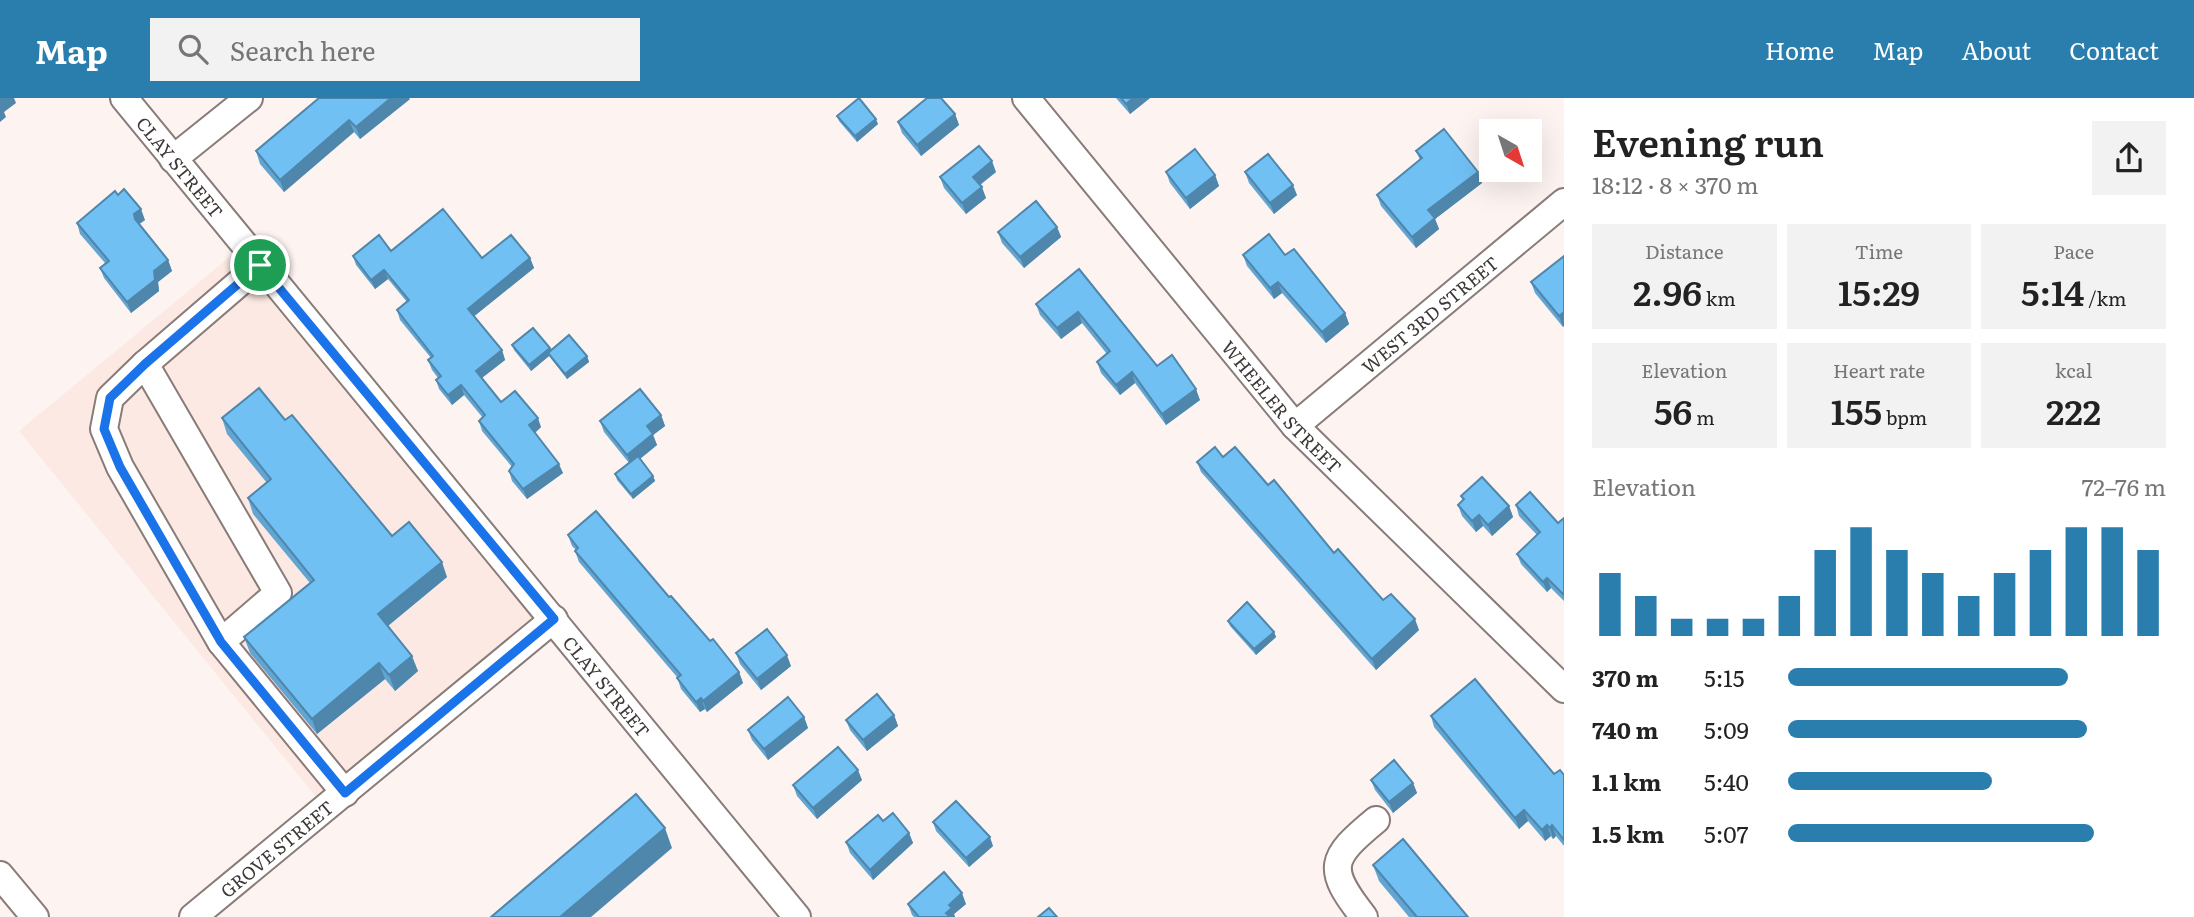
<!DOCTYPE html>
<html lang="en">
<head>
<meta charset="utf-8">
<style>
  :root { --surface:#fff; --page:#f2f2f2; --text:#222; --muted:#767676; --accent:#2a7eae }
  body { margin:0; font-family:Literata,serif; background:var(--page); color:var(--text); height:100vh; display:flex; flex-direction:column; font-size:26px; white-space:nowrap }
  * { box-sizing:border-box; margin:0 }
  p { font-size:23px; color:var(--muted) }
  .icon { flex:none; width:38px; height:38px; fill:none; stroke:currentColor; stroke-width:2; stroke-linecap:round; stroke-linejoin:round }
  .map { position:relative; flex:1; overflow:hidden }
  .drawer { display:flex; flex-direction:column; background:var(--surface); width:630px }
  .drawer>* { flex:none }
  .needle { width:46px; rotate:141deg }
  .tools { position:absolute; left:1479px; top:21px; display:grid; gap:14px }
  .tools a { display:grid; place-items:center; width:63px; height:63px; border-radius:0px; background:var(--surface); box-shadow:0 7px 28px #0002; font-size:35px }
  .pin { position:absolute; display:grid; place-items:center; width:60px; height:60px; color:#fff; margin:-30px; border:4px solid #fff; border-radius:50%; box-shadow:0 2px 7px #0007 }
  .round { display:grid; place-items:center; flex:none; width:74px; height:74px; border-radius:0px; background:var(--page) }
  .overview { display:flex; align-items:center; justify-content:space-between; height:119px; padding:0 28px }
  h1 { font-size:38px; font-weight:600; line-height:52px }
  .stats { display:grid; grid-template-columns:repeat(3,1fr); gap:10px; height:119px; padding:7px 28px }
  .stats div { display:grid; align-content:center; border-radius:0px; background:var(--page); text-align:center }
  .stats b { font-size:35px; font-weight:600 }
  .stats small { font-size:19px; font-weight:400 }
  .stats p { font-size:19px }
  .chart { height:196px; padding:14px 28px }
  .chart p { display:flex; justify-content:space-between }
  .chart svg { width:100%; height:126px; margin-top:7px; stroke:var(--accent); stroke-width:6 }
  ul { padding:0 28px; list-style:none; font-size:23px }
  li { display:grid; grid-template-columns:112px 84px 1fr; align-items:center; height:52px }
  li i { height:18px; border-radius:9px; background:var(--accent) }
  header { display:flex; align-items:center; gap:42px; box-sizing:border-box; height:98px; padding:0 35px; background:var(--accent); color:#fff }
  header strong { font-size:33px }
  nav { display:flex; gap:38px; margin-inline-start:auto; font-size:24px }
  .search { width:490px; height:63px; background:var(--page); display:flex; align-items:center; gap:18px; box-sizing:border-box; padding:0 24px; border-radius:0px; color:var(--muted); font-size:26px }
  main { display:flex; flex:1; min-height:0 }
  .map>svg:first-child { display:block }
  .built { fill:#fce9e3 }
  .lines { fill:none; stroke-linecap:round; stroke-linejoin:round }
  .minor-casing { stroke:#897b78; stroke-width:30 }
  .minor { stroke:#fff; stroke-width:26 }
  .wall { fill:#61a5d2 }
  .shaded-wall { fill:#4f86ab }
  .building { fill:#71c0f4; stroke:#4f86ab; stroke-width:2 }
  .route-casing { stroke:#fff; stroke-width:14 }
  .route { stroke:#1a73e8; stroke-width:9 }
  .labels { text-anchor:middle; dominant-baseline:central; stroke-width:6; stroke-linejoin:round; paint-order:stroke }
  .street-label { font-size:18px; fill:#3e3836; stroke:#fdf4f1 }
</style>
</head>
<body>
<header>
<strong>Map</strong>
<div class="search"><svg class="icon" aria-label="search" viewBox="0 0 24 24"><circle cx="10" cy="10" r="6"/><path d="M15 15l6 6"/></svg>Search here</div>
<nav><a>Home</a><a>Map</a><a>About</a><a>Contact</a></nav>
</header>
<main>
<div class="map">
<svg width="1564" height="819" viewBox="0 0 1564 819">
  <rect width="100%" height="100%" fill="#fdf4f1"/>
  <polygon class="built" points="244,147 554,521 325,710 19,333"/>
  <g class="lines">
    <defs>
      <g id="minor">
        <path id="s1" d="M124,0L797,819"/>
        <path id="s2" d="M1026,0L1295,328L1564,591"/>
        <polyline points="173,61 249,0"/>
        <polyline points="260,167 145,266 278,495 221,544 345,695"/>
        <polyline points="145,266 110,300 104,331 120,369 221,544"/>
        <path id="s3" d="M1295,328L1564,104"/>
        <polyline points="0,777 35,819"/>
        <path id="s4" d="M193,819L554,521"/>
        <path d="M1364,819C1325,770 1330,760 1376,722"/>
      </g>
    </defs>
    <use href="#minor" class="minor-casing"/>
    <use href="#minor" class="minor"/>
  </g>
  <g class="wall">
    <polygon points="1116,0 1150,0 1130,16"/>
    <polygon points="410,1 360,41 354,34 284,94 260,66 256,53"/>
    <polygon points="955,16 959,27 921,58 902,35 898,24"/>
    <polygon points="837,18 878,26 857,44 839,23"/>
    <polygon points="1416,53 1478,74 1482,85 1435,121 1439,131 1416,150 1381,108 1377,97 1420,62"/>
    <polygon points="996,74 980,87 986,100 966,116 944,90 940,79"/>
    <polygon points="1166,74 1215,77 1219,88 1190,111 1170,85"/>
    <polygon points="1245,74 1297,97 1274,116 1249,85"/>
    <polygon points="145,122 139,126 168,162 172,173 158,184 159,193 131,215 104,180 100,170 105,165 80,136 77,125"/>
    <polygon points="1057,129 1061,139 1024,170 1002,145 998,134"/>
    <polygon points="391,153 482,160 530,160 534,170 474,218 502,252 505,262 482,280 501,304 541,329 535,335 563,375 527,401 512,383 509,373 512,369 482,333 479,323 483,320 464,297 452,307 439,291 436,282 438,280 432,272 428,262 431,260 400,222 397,212 407,204 388,181 375,191 356,167 353,158"/>
    <polygon points="1243,157 1285,157 1345,215 1349,226 1326,245 1282,195 1274,201 1247,168"/>
    <polygon points="1564,158 1563,229 1535,195 1531,184"/>
    <polygon points="1079,171 1157,268 1200,302 1166,327 1135,285 1120,297 1101,275 1097,264 1107,256 1082,225 1061,241 1040,217 1036,206"/>
    <polygon points="512,247 550,250 551,252 587,258 589,264 567,281 549,258 531,273 514,252"/>
    <polygon points="661,317 665,328 653,337 657,347 640,361 653,378 655,383 633,401 617,382 615,376 629,365 604,334 600,323"/>
    <polygon points="222,320 285,322 392,438 447,479 388,528 418,573 395,593 385,581 317,636 250,555 244,539 310,485 253,416 248,400 267,385 227,336"/>
    <polygon points="1197,364 1268,387 1334,455 1383,502 1419,532 1376,572 1201,374"/>
    <polygon points="1461,398 1509,408 1513,419 1492,438 1483,428 1476,434 1462,418 1458,407 1463,403"/>
    <polygon points="1516,407 1558,425 1564,420 1564,503 1551,490 1547,494 1521,466 1517,456 1537,437 1519,418"/>
    <polygon points="568,437 669,499 739,574 743,585 707,614 705,611 700,614 681,591 677,579 579,464 575,453 576,452 572,448"/>
    <polygon points="1228,523 1274,534 1276,539 1256,557 1230,528"/>
    <polygon points="736,555 791,568 761,592 740,566"/>
    <polygon points="894,617 898,628 867,653 850,632 846,622"/>
    <polygon points="1431,618 1554,676 1564,677 1564,748 1556,738 1553,741 1551,738 1545,743 1528,723 1519,731 1434,629"/>
    <polygon points="804,619 808,630 768,662 752,642 748,632"/>
    <polygon points="862,682 817,721 797,698 793,687"/>
    <polygon points="1371,682 1413,685 1417,695 1393,715 1375,692"/>
    <polygon points="883,723 909,735 913,745 873,782 850,755 846,744"/>
    <polygon points="933,724 993,748 969,769 936,733"/>
    <polygon points="1373,767 1468,819 1409,819 1379,783"/>
    <polygon points="908,806 966,806 954,816 955,819 914,819 912,817"/>
  </g>
  <g class="shaded-wall">
    <polygon points="0,0 14,0 16,5 4,14 6,19 0,24"/>
    <polygon points="391,0 409,0 410,1 360,41 356,29"/>
    <polygon points="1133,0 1150,0 1130,16 1126,6"/>
    <polygon points="955,16 959,27 921,58 917,47"/>
    <polygon points="876,21 878,26 857,44 855,38"/>
    <polygon points="349,22 354,34 284,94 280,82"/>
    <polygon points="992,63 996,74 977,89 973,79"/>
    <polygon points="1478,74 1482,85 1435,121 1439,131 1416,150 1412,139 1428,112"/>
    <polygon points="1215,77 1219,88 1190,111 1186,100"/>
    <polygon points="1293,87 1297,97 1274,116 1270,105"/>
    <polygon points="982,89 986,100 966,116 962,105"/>
    <polygon points="141,111 145,122 138,127 139,132 134,116"/>
    <polygon points="1057,129 1061,139 1024,170 1020,159"/>
    <polygon points="530,160 534,170 472,220 468,211"/>
    <polygon points="168,162 172,173 158,184 159,193 131,215 127,204 154,173"/>
    <polygon points="384,172 388,181 375,191 371,182"/>
    <polygon points="1278,184 1282,195 1274,201 1270,190"/>
    <polygon points="1078,214 1082,225 1061,241 1057,230"/>
    <polygon points="1564,214 1564,228 1563,229 1559,218"/>
    <polygon points="1345,215 1349,226 1326,245 1322,234"/>
    <polygon points="550,250 552,255 548,255 549,258 531,273 529,267"/>
    <polygon points="502,252 505,262 479,282 476,273"/>
    <polygon points="587,258 589,264 567,281 565,276"/>
    <polygon points="1132,274 1135,285 1120,297 1116,287"/>
    <polygon points="461,287 464,297 452,307 448,297"/>
    <polygon points="1196,291 1200,302 1166,327 1162,316"/>
    <polygon points="661,317 665,328 653,337 657,347 631,368 627,357 647,328"/>
    <polygon points="538,320 541,329 532,337 529,327"/>
    <polygon points="559,366 563,375 527,401 523,391"/>
    <polygon points="653,378 655,383 633,401 631,396"/>
    <polygon points="1509,408 1513,419 1492,438 1488,427"/>
    <polygon points="1479,417 1483,428 1476,434 1472,423"/>
    <polygon points="442,464 447,479 384,531 378,516"/>
    <polygon points="1547,480 1551,490 1547,494 1543,484"/>
    <polygon points="1415,521 1419,532 1376,572 1372,561"/>
    <polygon points="1274,534 1276,539 1256,557 1254,551"/>
    <polygon points="787,557 791,568 761,592 757,581"/>
    <polygon points="412,558 418,573 395,593 389,577"/>
    <polygon points="379,565 385,581 317,636 312,621"/>
    <polygon points="739,574 743,585 707,614 703,603"/>
    <polygon points="701,600 705,611 700,614 696,604"/>
    <polygon points="894,617 898,628 867,653 863,642"/>
    <polygon points="804,619 808,630 768,662 764,651"/>
    <polygon points="858,672 862,682 817,721 813,710"/>
    <polygon points="1413,685 1417,695 1393,715 1389,704"/>
    <polygon points="1524,712 1528,723 1519,731 1515,720"/>
    <polygon points="1547,727 1551,738 1545,743 1542,732"/>
    <polygon points="1552,727 1556,738 1553,741 1550,730"/>
    <polygon points="665,730 672,750 591,819 560,819"/>
    <polygon points="909,735 913,745 873,782 870,772"/>
    <polygon points="990,739 993,748 969,769 966,760"/>
    <polygon points="962,795 966,806 954,816 955,819 948,819 946,815 949,807"/>
  </g>
  <g class="building">
    <polygon points="319,0 391,0 356,29 349,22 280,82 256,53"/>
    <polygon points="859,0 876,21 855,38 837,18"/>
    <polygon points="927,0 941,0 955,16 917,47 898,24"/>
    <polygon points="1121,0 1133,0 1126,6"/>
    <polygon points="1444,31 1478,74 1428,112 1435,120 1412,139 1377,97 1422,60 1416,53"/>
    <polygon points="979,48 992,63 973,79 982,89 962,105 940,79"/>
    <polygon points="1195,51 1215,77 1186,100 1166,74"/>
    <polygon points="1268,56 1293,87 1270,105 1245,74"/>
    <polygon points="124,91 141,111 134,116 135,121 168,162 154,173 155,182 127,204 100,170 109,163 77,125 115,93 118,97"/>
    <polygon points="1036,103 1057,129 1020,159 998,134"/>
    <polygon points="443,111 482,160 511,137 530,160 468,211 502,252 476,273 501,304 515,293 538,320 529,327 559,366 523,391 509,373 514,366 479,323 485,317 461,287 448,297 436,282 441,278 428,262 433,258 397,212 409,202 384,172 371,182 353,158 379,137 391,153"/>
    <polygon points="1269,136 1285,157 1294,151 1345,215 1322,234 1278,184 1270,190 1243,157"/>
    <polygon points="1564,158 1564,214 1559,218 1531,184"/>
    <polygon points="1079,171 1157,268 1172,257 1196,291 1162,316 1132,274 1116,287 1097,264 1110,253 1078,214 1057,230 1036,206"/>
    <polygon points="533,230 550,250 529,267 512,247"/>
    <polygon points="569,237 587,258 565,276 548,255"/>
    <polygon points="259,290 285,322 292,317 392,438 409,424 442,464 378,516 412,558 389,577 379,565 312,621 244,539 314,482 248,400 271,381 222,320"/>
    <polygon points="640,291 661,317 647,328 653,336 627,357 600,323"/>
    <polygon points="1215,349 1223,359 1235,349 1268,387 1274,382 1334,455 1338,451 1383,502 1391,496 1415,521 1372,561 1197,364"/>
    <polygon points="638,358 653,378 631,396 615,376"/>
    <polygon points="1482,379 1509,408 1488,427 1479,417 1472,423 1458,407 1464,401 1461,398"/>
    <polygon points="1530,394 1558,425 1564,420 1564,497 1547,480 1543,484 1517,456 1540,434 1516,407"/>
    <polygon points="596,413 669,499 671,498 710,543 713,541 739,574 703,603 701,600 696,604 677,580 681,577 575,453 578,450 568,437"/>
    <polygon points="1247,504 1274,534 1254,551 1228,523"/>
    <polygon points="767,531 787,557 757,581 736,555"/>
    <polygon points="1475,581 1554,676 1560,672 1564,677 1564,742 1552,727 1550,730 1547,727 1542,732 1524,712 1515,720 1431,618"/>
    <polygon points="877,596 894,617 863,642 846,622"/>
    <polygon points="788,599 804,619 764,651 748,632"/>
    <polygon points="838,649 858,672 813,710 793,687"/>
    <polygon points="1394,662 1413,685 1389,704 1371,682"/>
    <polygon points="636,696 665,730 560,819 491,819"/>
    <polygon points="956,703 990,739 966,760 933,724"/>
    <polygon points="893,715 909,735 870,772 846,744 878,717 883,723"/>
    <polygon points="1403,741 1468,819 1417,819 1373,767"/>
    <polygon points="944,774 962,795 949,807 952,810 946,815 950,819 919,819 908,806"/>
    <polygon points="1049,810 1057,819 1038,819"/>
  </g>
  <g class="lines">
    <defs>
      <polygon id="route" points="260,167 554,521 345,695 221,544 120,369 104,331 110,300 145,266"/>
    </defs>
    <use href="#route" class="route-casing"/>
    <use href="#route" class="route"/>
  </g>
  <g class="labels">
    <g class="street-label">
      <text stroke="none"><textPath href="#s1" startOffset="89">CLAY STREET</textPath></text>
      <text stroke="none"><textPath href="#s3" startOffset="175">WEST 3RD STREET</textPath></text>
      <text stroke="none"><textPath href="#s2" startOffset="401">WHEELER STREET</textPath></text>
      <text stroke="none"><textPath href="#s1" startOffset="761">CLAY STREET</textPath></text>
      <text stroke="none"><textPath href="#s4" startOffset="108">GROVE STREET</textPath></text>
    </g>
  </g>
</svg>
<div class="tools">
<a><svg class="needle" viewBox="-14 -14 28 28"><path d="M0-13l5 13h-10z" fill="#e53935"/><path d="M0 13l5-13h-10z" fill="#767676"/></svg></a>
</div>
<div class="pin" style="left:260px;top:167px;background:#1e9e55"><svg class="icon" aria-label="arrive" viewBox="0 0 24 24"><path d="M6 21V4h12l-3 4 3 4H6"/></svg></div>
</div>
<section class="drawer">
<div class="overview"><div><h1>Evening run</h1><p>18:12 · 8 × 370 m</p></div><a class="round"><svg class="icon" aria-label="share" viewBox="0 0 24 24"><path d="M12 15V3M7 8l5-5 5 5M5 13v7h14v-7"/></svg></a></div>
<div class="stats">
<div><p>Distance</p><b>2.96<small> km</small></b></div>
<div><p>Time</p><b>15:29</b></div>
<div><p>Pace</p><b>5:14<small> /km</small></b></div>
</div>
<div class="stats">
<div><p>Elevation</p><b>56<small> m</small></b></div>
<div><p>Heart rate</p><b>155<small> bpm</small></b></div>
<div><p>kcal</p><b>222</b></div>
</div>
<div class="chart"><p><span>Elevation</span>72–76 m</p>
<svg viewBox="0 0 160 44" preserveAspectRatio="none"><path d="M5 44V22M15 44V30M25 44V38M35 44V38M45 44V38M55 44V30M65 44V14M75 44V6M85 44V14M95 44V22M105 44V30M115 44V22M125 44V14M135 44V6M145 44V6M155 44V14"/></svg>
</div>
<ul>
<li><b>370 m</b>5:15<i style="width:74%"></i></li>
<li><b>740 m</b>5:09<i style="width:79%"></i></li>
<li><b>1.1 km</b>5:40<i style="width:54%"></i></li>
<li><b>1.5 km</b>5:07<i style="width:81%"></i></li>
</ul>
</section>
</main>
</body>
</html>
